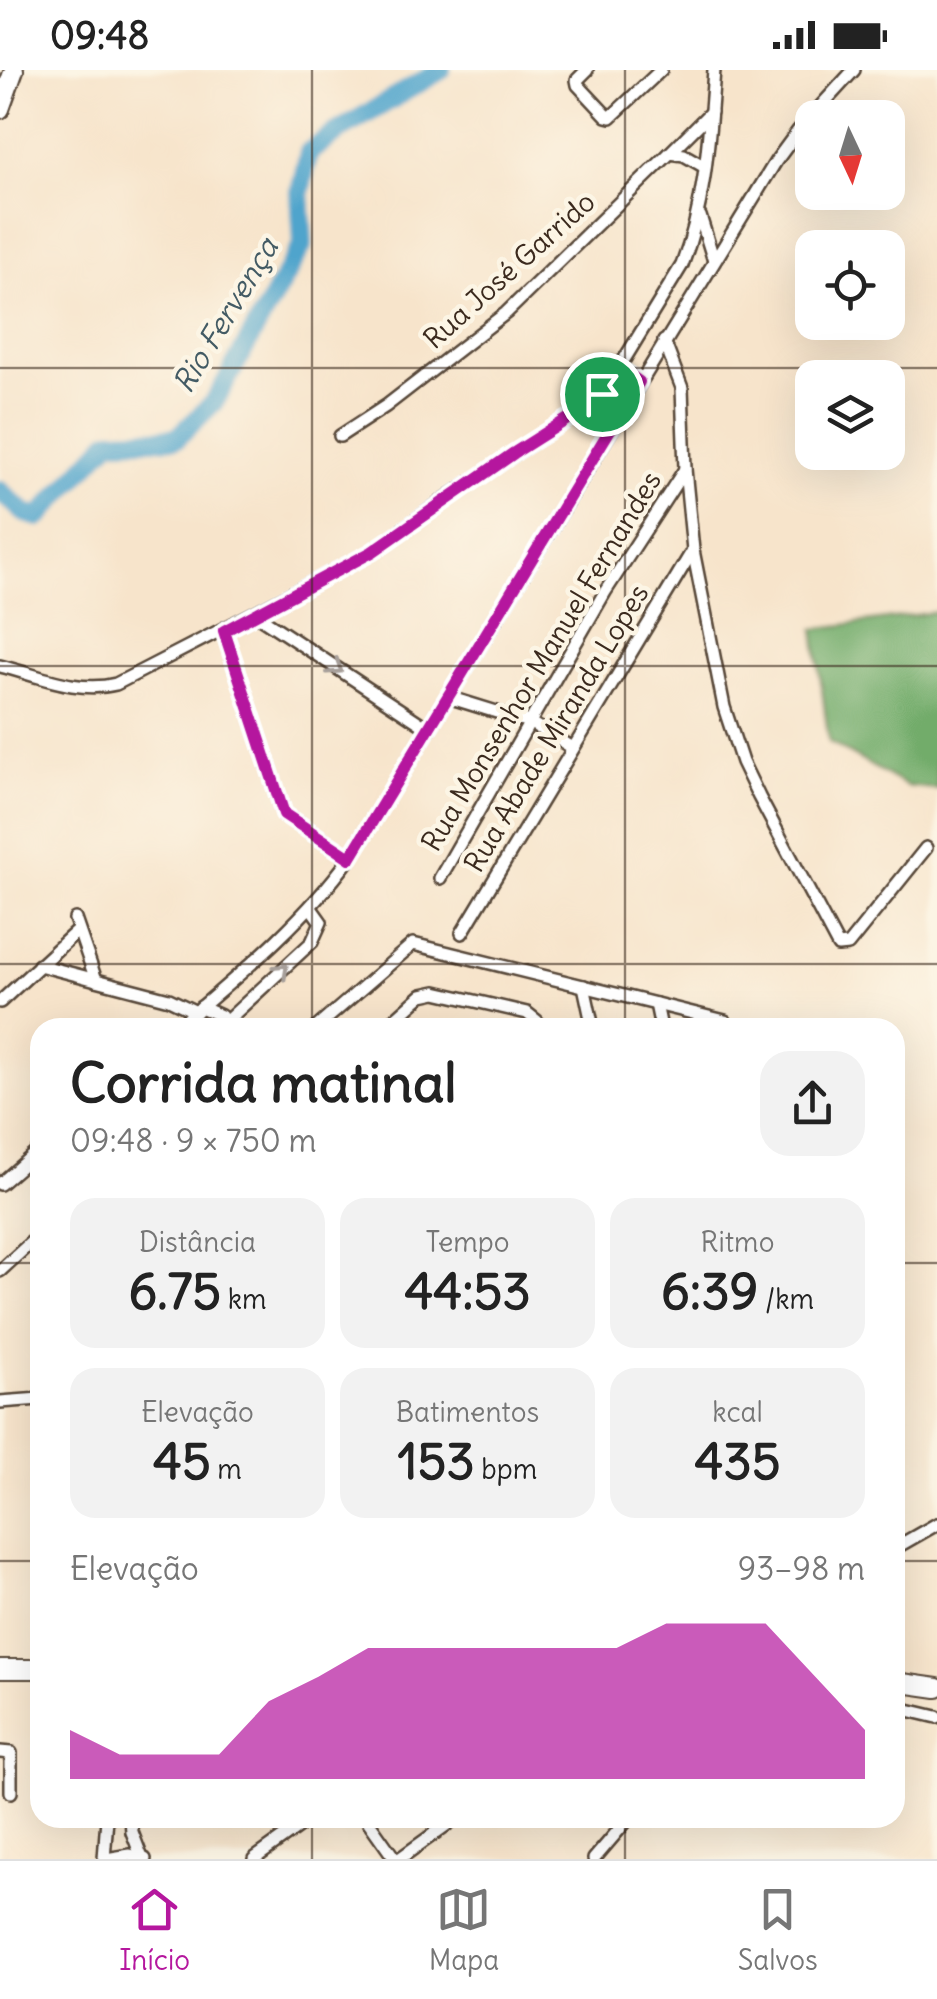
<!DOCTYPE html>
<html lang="pt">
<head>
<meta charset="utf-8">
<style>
  :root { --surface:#fff; --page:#f2f2f2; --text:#222; --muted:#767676; --line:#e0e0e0; --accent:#b5179e }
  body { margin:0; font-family:Delius,sans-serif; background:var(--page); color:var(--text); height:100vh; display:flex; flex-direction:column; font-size:38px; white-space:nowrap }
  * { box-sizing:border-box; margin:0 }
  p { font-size:32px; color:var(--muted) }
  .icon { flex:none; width:55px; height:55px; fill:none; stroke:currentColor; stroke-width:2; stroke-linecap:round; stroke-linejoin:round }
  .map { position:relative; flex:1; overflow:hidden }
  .details { position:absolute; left:30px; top:948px; width:875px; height:810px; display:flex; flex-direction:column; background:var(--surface); border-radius:30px; box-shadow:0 10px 40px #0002 }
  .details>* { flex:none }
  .needle { width:65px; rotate:176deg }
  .controls { position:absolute; left:795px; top:30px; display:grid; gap:20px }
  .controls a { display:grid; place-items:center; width:110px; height:110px; border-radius:20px; background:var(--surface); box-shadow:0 10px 40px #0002; font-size:50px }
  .pin { position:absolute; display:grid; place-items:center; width:85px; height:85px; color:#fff; margin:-42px; border:5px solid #fff; border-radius:50%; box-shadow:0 2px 10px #0007 }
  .round { display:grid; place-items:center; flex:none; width:105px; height:105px; border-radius:30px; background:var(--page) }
  .headline { display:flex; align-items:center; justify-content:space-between; height:170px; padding:0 40px }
  h1 { font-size:55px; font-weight:700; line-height:75px }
  .metrics { display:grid; grid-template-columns:repeat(3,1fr); gap:15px; height:170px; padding:10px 40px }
  .metrics div { display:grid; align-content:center; border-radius:25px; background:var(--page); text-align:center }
  .metrics b { font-size:50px; font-weight:700 }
  .metrics small { font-size:28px; font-weight:400 }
  .metrics p { font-size:28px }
  .chart { height:280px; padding:20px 40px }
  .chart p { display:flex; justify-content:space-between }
  .chart svg { width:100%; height:180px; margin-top:10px; fill:var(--accent); opacity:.7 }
  .status { display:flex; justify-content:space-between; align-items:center; height:70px; padding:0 50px; background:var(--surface); direction:ltr }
  .status svg { height:28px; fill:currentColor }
  .tab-bar { display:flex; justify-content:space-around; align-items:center; height:140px; border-top:2px solid var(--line); background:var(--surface); font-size:28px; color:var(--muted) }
  .tab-bar a { display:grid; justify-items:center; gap:5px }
  .tab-bar .active { color:var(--accent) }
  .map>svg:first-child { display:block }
  .forest { fill:#72ac6b; stroke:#566b44; stroke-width:2.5 }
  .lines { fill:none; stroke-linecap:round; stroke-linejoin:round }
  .river { stroke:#50a4cc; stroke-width:20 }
  .street-casing { stroke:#574638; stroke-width:16 }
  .primary-casing { stroke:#574638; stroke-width:22 }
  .street { stroke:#fff; stroke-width:11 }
  .primary { stroke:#fff; stroke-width:18 }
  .oneway { stroke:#a79f9a }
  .route-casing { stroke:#fff; stroke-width:20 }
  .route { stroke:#b5179e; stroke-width:12 }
  .grid { fill:none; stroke:#3b2a1e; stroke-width:2.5; stroke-opacity:0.55 }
  .labels { text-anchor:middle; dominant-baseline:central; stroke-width:9; stroke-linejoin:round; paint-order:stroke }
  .street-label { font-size:28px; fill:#3b2a1e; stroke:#fcf5e5 }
  .water-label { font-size:30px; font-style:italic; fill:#435b64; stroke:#fcf5e5 }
</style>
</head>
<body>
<div class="status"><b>09:48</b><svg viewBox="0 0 49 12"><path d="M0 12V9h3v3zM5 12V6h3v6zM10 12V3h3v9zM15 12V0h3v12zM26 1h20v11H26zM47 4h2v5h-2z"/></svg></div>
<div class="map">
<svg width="937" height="1789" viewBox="0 0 937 1789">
  <rect width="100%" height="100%" fill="#fcf5e5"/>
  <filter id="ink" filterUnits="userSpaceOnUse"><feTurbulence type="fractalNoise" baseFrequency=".01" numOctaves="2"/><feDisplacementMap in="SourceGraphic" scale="20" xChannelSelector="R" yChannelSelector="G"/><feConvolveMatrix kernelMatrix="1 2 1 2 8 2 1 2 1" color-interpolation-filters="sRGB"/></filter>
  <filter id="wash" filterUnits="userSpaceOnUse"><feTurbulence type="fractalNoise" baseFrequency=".0048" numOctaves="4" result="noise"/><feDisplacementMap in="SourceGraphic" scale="40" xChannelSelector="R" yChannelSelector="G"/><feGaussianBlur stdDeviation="2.25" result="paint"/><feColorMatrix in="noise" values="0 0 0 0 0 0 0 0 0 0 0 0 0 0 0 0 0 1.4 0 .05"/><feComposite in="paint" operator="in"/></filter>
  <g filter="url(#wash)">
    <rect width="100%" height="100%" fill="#f7e4cb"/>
    <polygon class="forest" points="937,542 937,719 907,716 829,672 814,559"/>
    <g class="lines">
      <polyline class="river" points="0,421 25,443 39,447 110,370 177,368 215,331 303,174 300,122 309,82 340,60 441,0"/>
    </g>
  </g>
  <g filter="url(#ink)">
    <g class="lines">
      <defs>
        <g id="street">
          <polyline points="587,0 577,10 578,15 607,46 611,47 661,0"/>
          <polyline points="670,83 711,42"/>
          <polyline points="700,146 714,191"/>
          <polyline points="664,271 682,318 685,399 693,480 724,637 742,692 759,727 838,876 848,875 926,778"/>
          <polyline points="340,366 386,336 506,243 670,83 684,85 705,97"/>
          <polyline points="255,544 429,659"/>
          <polyline points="224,561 284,744 350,788"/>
          <path d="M0,596C38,605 77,624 116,614L372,482L448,427L590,335C602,324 608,310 619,298L682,195C706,132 709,66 714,0"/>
          <polyline points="448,627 529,652 573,678"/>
          <polyline points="440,808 605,522 685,399"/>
          <polyline points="75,849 96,910"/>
          <polyline points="462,863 693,480"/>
          <polyline points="39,895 169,929 196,942"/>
          <polyline points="584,916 593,958"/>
          <polyline points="0,932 78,860"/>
          <polyline points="656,934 661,958"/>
          <polyline points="201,937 221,946 224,955"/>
          <path d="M177,958C239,905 302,854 350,788L776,91L798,61L854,0"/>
          <polyline points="219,958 312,872 321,852 311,838"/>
          <polyline points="316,958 413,874 725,951 726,958"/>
          <polyline points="385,958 422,925 436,922 527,943 537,951 538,958"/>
          <polyline points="0,1114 40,1079"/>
          <polyline points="0,1201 40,1164"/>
          <polyline points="0,1332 40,1329"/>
          <polyline points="895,1478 937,1454"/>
          <polyline points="895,1637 937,1647"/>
          <polyline points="0,1682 11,1683 11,1722"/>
          <polyline points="131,1748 132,1762 142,1788"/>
          <polyline points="366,1748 395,1789"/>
          <polyline points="104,1789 107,1748"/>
          <polyline points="106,1789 130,1785 145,1789"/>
          <polyline points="254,1789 311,1748"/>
          <polyline points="399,1789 456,1748"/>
          <polyline points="594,1789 629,1748"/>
        </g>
        <g id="primary">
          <polyline points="0,39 14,0"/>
          <polyline points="0,1599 40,1599"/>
          <polyline points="895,1612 937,1618"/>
        </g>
      </defs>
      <use href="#street" class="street-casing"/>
      <use href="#primary" class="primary-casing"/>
      <use href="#street" class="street"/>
      <use href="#primary" class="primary"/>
    </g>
    <defs><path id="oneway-chevron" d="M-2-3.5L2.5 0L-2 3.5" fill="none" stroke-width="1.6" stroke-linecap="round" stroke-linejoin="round" transform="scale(2.5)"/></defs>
    <g class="oneway">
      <use href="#oneway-chevron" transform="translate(336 598) rotate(33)"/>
      <use href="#oneway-chevron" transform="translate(282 900) rotate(-43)"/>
    </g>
  </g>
  <g class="lines" filter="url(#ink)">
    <defs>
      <polygon id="route" points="619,298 639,312 350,788 284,744 224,561 372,482 514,383 590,335 602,324 608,309"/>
    </defs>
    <use href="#route" class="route-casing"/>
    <use href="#route" class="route"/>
  </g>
  <path class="grid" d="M312,0V958M625,0V958M0,298H937M0,596H937M0,894H937M0,1193H40M895,1193H937M0,1491H40M895,1491H937M312,1748V1789M625,1748V1789"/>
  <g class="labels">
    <g class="street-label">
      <text transform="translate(509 200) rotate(-42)">Rua José Garrido</text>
      <text transform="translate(541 591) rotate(-59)">Rua Monsenhor Manuel Fernandes</text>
      <text transform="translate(556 658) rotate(-59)">Rua Abade Miranda Lopes</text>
    </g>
    <g class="water-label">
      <text transform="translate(225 245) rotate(-59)">Rio Fervença</text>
    </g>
  </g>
</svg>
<div class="controls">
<a><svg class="needle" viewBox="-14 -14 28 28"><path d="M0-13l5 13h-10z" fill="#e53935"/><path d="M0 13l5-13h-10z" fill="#767676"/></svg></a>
<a><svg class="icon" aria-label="locate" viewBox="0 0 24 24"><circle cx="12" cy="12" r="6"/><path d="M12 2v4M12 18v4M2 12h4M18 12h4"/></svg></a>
<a><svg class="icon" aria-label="layers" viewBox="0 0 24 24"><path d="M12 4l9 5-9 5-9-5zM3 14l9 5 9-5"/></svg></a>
</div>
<div class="pin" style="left:602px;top:324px;background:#1e9e55"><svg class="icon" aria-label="arrive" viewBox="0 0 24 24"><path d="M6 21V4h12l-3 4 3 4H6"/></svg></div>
<section class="details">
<div class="headline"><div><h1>Corrida matinal</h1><p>09:48 · 9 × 750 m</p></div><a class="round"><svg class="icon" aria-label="share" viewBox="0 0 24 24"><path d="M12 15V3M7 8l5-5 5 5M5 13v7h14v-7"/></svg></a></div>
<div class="metrics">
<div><p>Distância</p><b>6.75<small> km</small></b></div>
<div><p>Tempo</p><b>44:53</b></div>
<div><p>Ritmo</p><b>6:39<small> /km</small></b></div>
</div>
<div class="metrics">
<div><p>Elevação</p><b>45<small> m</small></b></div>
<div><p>Batimentos</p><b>153<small> bpm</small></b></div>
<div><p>kcal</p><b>435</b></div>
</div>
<div class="chart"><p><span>Elevação</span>93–98 m</p>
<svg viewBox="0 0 160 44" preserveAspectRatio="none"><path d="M0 44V32L10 38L20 38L30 38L40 25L50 19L60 12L70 12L80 12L90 12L100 12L110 12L120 6L130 6L140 6L150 19L160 32V44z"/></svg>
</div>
</section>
</div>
<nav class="tab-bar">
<a class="active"><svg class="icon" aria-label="home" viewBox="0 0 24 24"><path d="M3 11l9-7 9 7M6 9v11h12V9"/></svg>Início</a>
<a><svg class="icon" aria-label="map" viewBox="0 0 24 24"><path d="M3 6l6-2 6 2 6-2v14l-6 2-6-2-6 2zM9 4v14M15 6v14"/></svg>Mapa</a>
<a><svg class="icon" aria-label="saved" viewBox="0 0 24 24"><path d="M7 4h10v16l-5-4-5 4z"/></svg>Salvos</a>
</nav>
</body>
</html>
